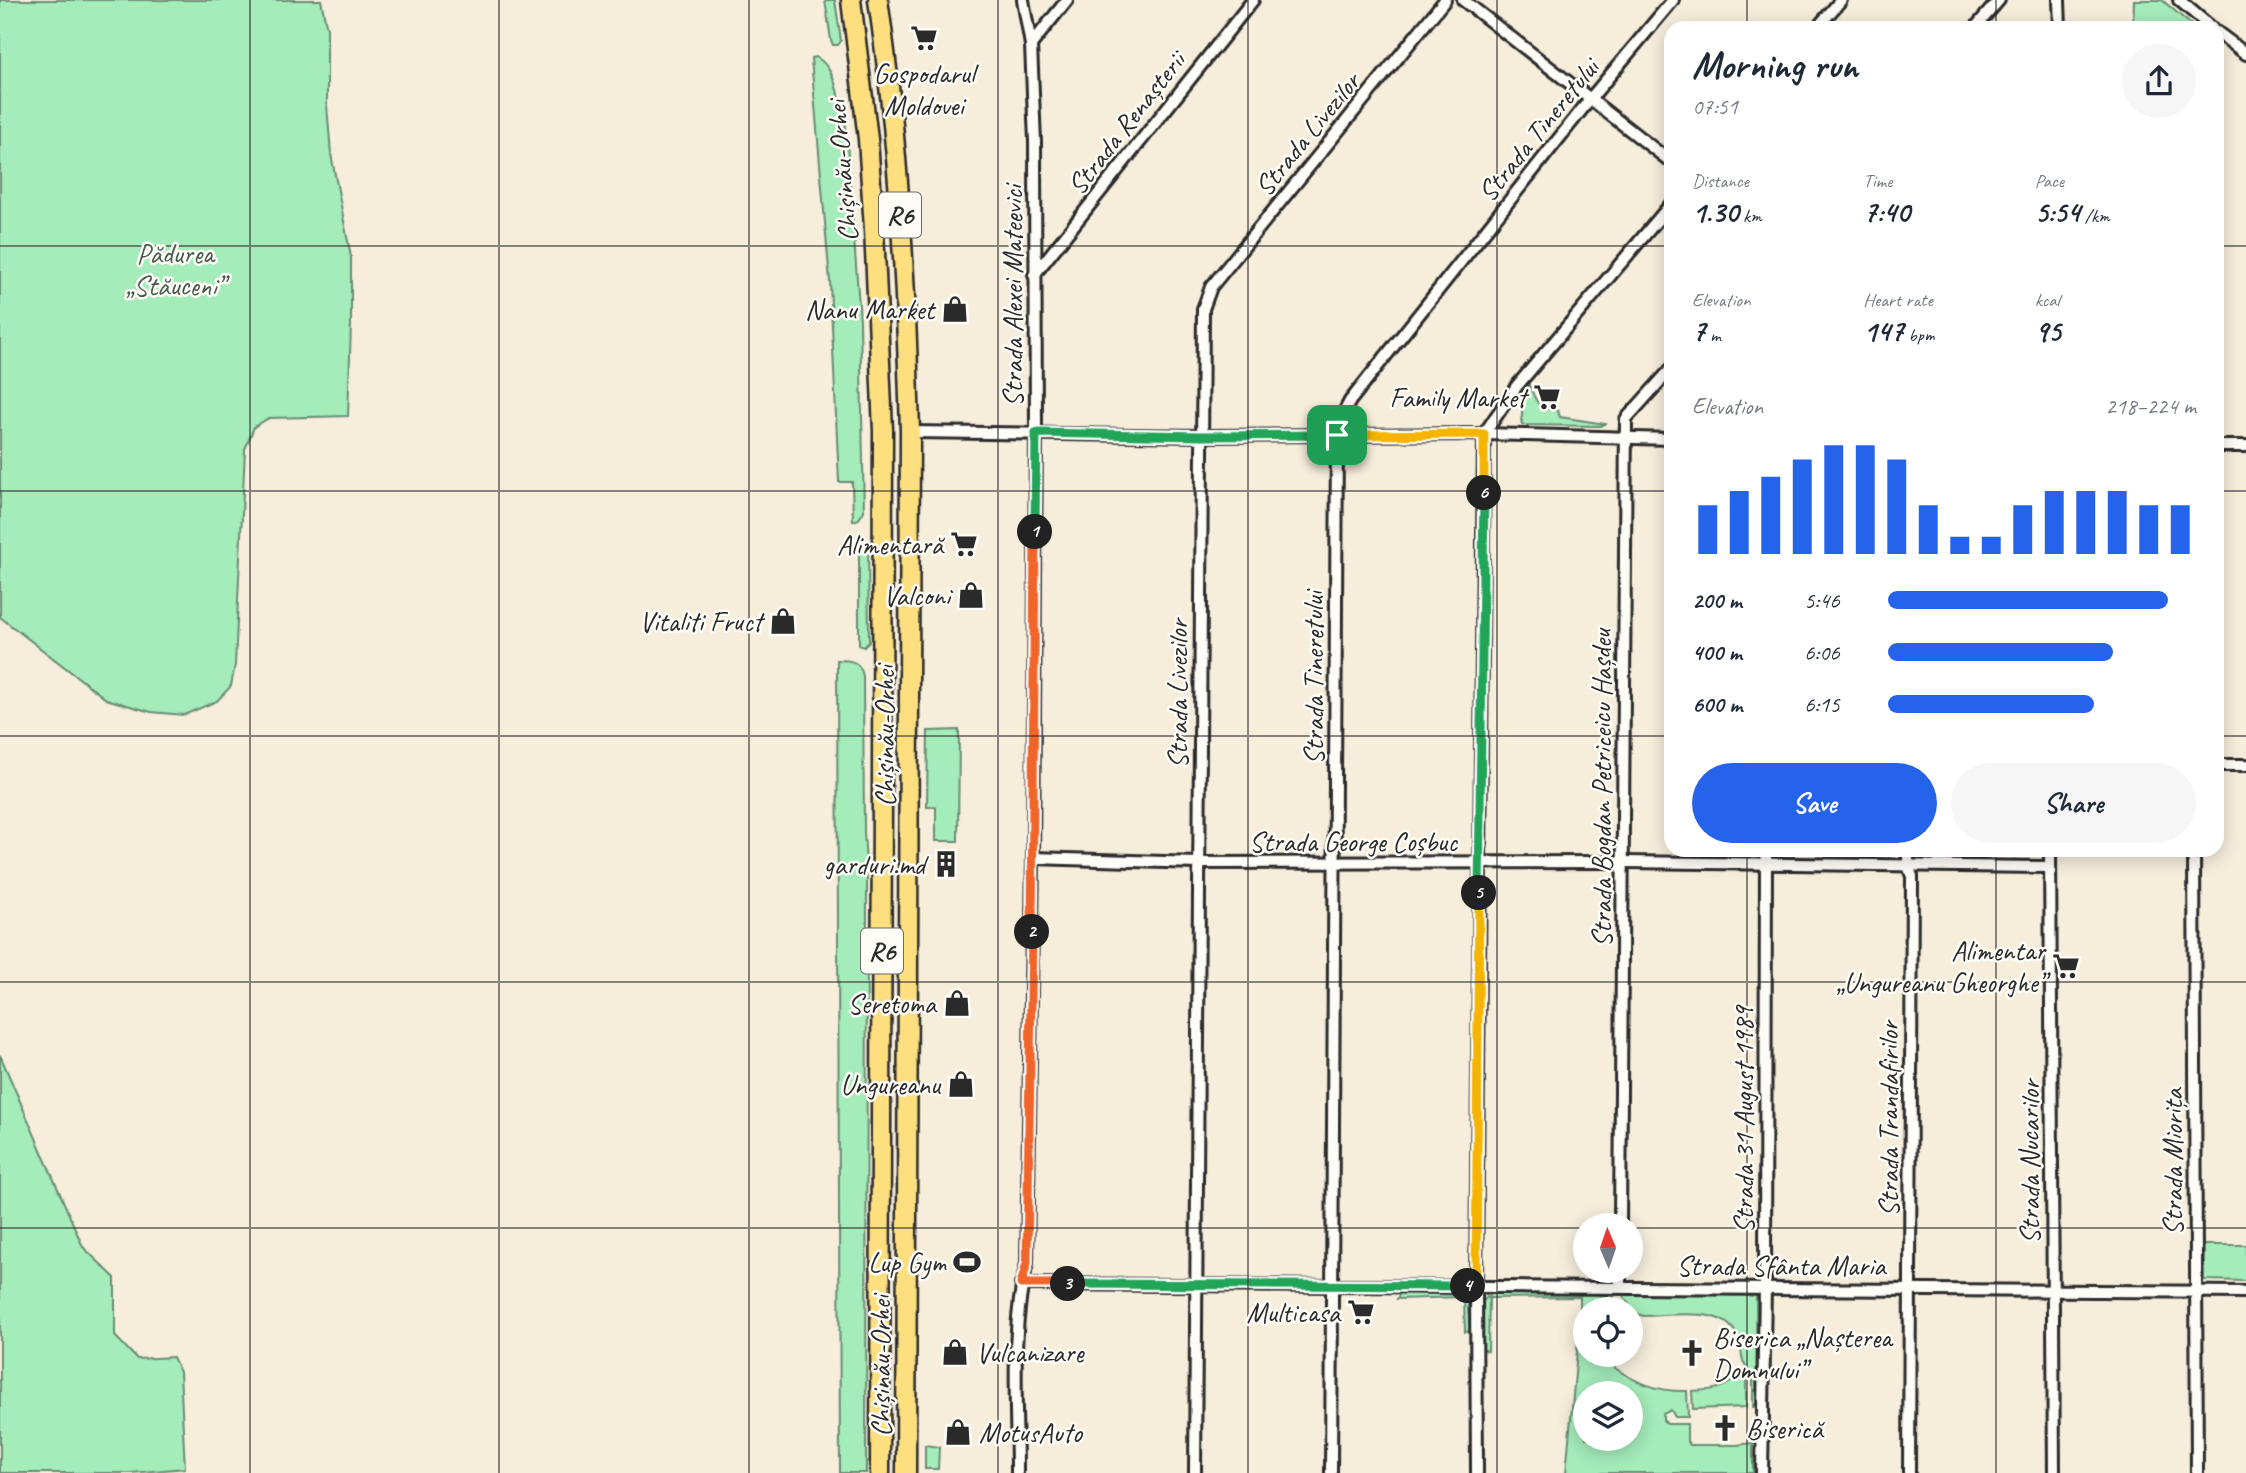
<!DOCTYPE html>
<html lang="en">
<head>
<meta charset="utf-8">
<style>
  :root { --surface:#fff; --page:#f6f6f7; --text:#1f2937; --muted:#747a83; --accent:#2563eb }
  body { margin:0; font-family:Caveat,sans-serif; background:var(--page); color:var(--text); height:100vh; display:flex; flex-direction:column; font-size:26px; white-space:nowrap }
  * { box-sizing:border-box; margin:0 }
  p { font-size:23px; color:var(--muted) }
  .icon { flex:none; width:38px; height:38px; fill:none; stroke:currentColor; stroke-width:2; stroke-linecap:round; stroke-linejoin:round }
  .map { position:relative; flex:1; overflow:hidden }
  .drawer { position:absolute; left:1664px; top:21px; width:560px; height:836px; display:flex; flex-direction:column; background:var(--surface); border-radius:21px; box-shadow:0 4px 18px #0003 }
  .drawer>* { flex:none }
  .needle { width:46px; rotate:358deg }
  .buttons { position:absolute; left:1573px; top:1213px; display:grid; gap:14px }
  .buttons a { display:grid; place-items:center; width:70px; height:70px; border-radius:50%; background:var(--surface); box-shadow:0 4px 18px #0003; font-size:35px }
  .pin { position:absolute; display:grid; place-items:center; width:60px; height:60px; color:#fff; margin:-30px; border-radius:14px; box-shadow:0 4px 10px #0006 }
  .km { position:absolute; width:35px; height:35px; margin:-18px; border-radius:50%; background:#222; color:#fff; font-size:19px; line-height:35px; text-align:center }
  .round { display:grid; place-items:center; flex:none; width:74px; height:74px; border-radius:37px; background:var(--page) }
  .head { display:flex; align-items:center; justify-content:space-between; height:119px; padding:0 28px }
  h1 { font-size:38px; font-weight:600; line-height:52px }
  .figures { display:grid; grid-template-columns:repeat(3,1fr); gap:10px; height:119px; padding:7px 28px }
  .figures div { display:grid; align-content:center }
  .figures b { font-size:30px; font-weight:600 }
  .figures small { font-size:19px; font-weight:400 }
  .figures p { font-size:19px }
  .chart { height:196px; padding:14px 28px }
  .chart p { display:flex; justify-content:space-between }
  .chart svg { width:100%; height:126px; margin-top:7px; stroke:var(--accent); stroke-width:6 }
  .button { display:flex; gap:14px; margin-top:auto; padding:14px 28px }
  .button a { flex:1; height:80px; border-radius:42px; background:var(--accent); color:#fff; font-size:28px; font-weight:600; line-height:80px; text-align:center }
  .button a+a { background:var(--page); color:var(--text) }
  ul { padding:0 28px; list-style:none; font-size:23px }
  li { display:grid; grid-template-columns:112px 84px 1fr; align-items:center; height:52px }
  li i { height:18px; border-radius:9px; background:var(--accent) }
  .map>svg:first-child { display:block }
  .green { fill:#a4ecba; stroke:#688c72; stroke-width:2; fill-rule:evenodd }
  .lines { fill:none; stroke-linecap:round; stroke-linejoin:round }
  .minor-casing { stroke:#2b2b2b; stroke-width:16 }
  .trunk-casing { stroke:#2b2b2b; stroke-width:23 }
  .minor { stroke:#fdfcf7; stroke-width:10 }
  .trunk { stroke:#fedf80; stroke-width:18 }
  .split-1-casing { stroke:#fff; stroke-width:14 }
  .split-2-casing { stroke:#fff; stroke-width:14 }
  .split-3-casing { stroke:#fff; stroke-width:14 }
  .split-4-casing { stroke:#fff; stroke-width:14 }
  .split-5-casing { stroke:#fff; stroke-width:14 }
  .split-6-casing { stroke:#fff; stroke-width:14 }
  .split-7-casing { stroke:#fff; stroke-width:14 }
  .split-1 { stroke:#22a559; stroke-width:9 }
  .split-2 { stroke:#f0652b; stroke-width:9 }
  .split-3 { stroke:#f0652b; stroke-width:9 }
  .split-4 { stroke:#22a559; stroke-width:9 }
  .split-5 { stroke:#f5b400; stroke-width:9 }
  .split-6 { stroke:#22a559; stroke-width:9 }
  .split-7 { stroke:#f5b400; stroke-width:9 }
  .grid { fill:none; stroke:#2b2b2b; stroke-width:2; stroke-opacity:0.55 }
  .labels { text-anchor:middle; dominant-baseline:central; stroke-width:5; stroke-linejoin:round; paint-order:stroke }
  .shield { fill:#fdfcf7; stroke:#6a6a68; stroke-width:2 }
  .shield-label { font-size:26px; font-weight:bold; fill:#2b2b2b }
  .poi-label { font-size:28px; fill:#2b2b2b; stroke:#fdfcf7; text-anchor:end }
  .street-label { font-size:28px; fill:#2b2b2b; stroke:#fdfcf7 }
  .park-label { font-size:28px; fill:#495b4f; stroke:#fdfcf7 }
</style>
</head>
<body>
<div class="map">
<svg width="2246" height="1473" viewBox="0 0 2246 1473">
  <rect width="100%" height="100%" fill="#f6eddb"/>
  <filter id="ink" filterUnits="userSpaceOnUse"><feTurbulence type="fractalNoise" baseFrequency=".0143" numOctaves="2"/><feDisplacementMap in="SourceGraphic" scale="14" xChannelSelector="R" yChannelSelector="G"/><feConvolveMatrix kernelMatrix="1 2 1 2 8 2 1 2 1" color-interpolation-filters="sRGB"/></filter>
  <g filter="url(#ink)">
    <g class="green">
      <polygon points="0,0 321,0 327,29 327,105 331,154 351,257 351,324 348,416 269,418 254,427 245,449 235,665 231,686 217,701 184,715 151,712 106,699 0,617"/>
      <polygon points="825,0 835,0 841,41 838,45 833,45 831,40"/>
      <polygon points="2134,0 2162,0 2195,28 2133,28"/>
      <path d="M816,57C832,66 836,85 840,102L844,101L860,320L864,511L859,519L853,521L852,482H839L830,282L811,58Z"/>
      <path d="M1529,385C1537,403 1537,409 1558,411L1560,417L1605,424L1601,426L1522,425V391Z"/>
      <polygon points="859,542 868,542 869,642 864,647 859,645"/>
      <path d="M837,660C851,660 860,661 863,676L864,832L867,880L866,1473H840Z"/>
      <polygon points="959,730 958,841 936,841 936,807 927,807 928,731"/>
      <polygon points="0,1055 83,1247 115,1278 115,1336 137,1359 173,1357 180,1372 185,1468 131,1473 0,1473"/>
      <polygon points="2204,1245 2246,1245 2246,1281 2204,1280"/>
      <polygon points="1400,1293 1467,1295 1470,1331 1465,1332 1464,1297 1397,1299"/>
      <path d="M1609,1293L1614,1298L1600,1297L1599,1309H1586V1354L1612,1355L1615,1368C1636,1383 1661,1392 1687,1391L1688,1417H1675L1671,1410L1663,1414V1420L1667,1424H1687V1441L1690,1445H1737L1753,1443V1473H1566L1580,1318V1297L1489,1298L1488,1351L1482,1349L1483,1301L1491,1294ZM1586,1393H1631V1438H1586Z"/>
      <path d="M1627,1293H1756L1757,1407H1753V1374C1742,1367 1742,1356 1740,1344C1732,1303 1674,1316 1643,1316L1634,1312L1624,1297Z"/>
      <path d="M1737,1376H1744L1746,1379V1407L1693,1409L1692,1391C1711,1390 1724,1390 1737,1376Z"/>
      <polygon points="925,1445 939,1447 938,1469 925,1469"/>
    </g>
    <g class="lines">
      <defs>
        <g id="minor">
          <polyline points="1463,0 1671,162"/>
          <polyline points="2059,0 2060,28"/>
          <polyline points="2179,0 2212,28"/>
          <polyline points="1817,28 1841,0"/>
          <polyline points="1975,28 1999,0"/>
          <polyline points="2217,32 2246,54"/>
          <polyline points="1031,45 1067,0"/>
          <polyline points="1034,275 1253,0"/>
          <polyline points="910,432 1201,436 1484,434 1671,439"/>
          <polyline points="2217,446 2246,446"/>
          <polyline points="2217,765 2246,765"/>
          <polyline points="1908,850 1908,866 1912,876 1909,1473"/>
          <polyline points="2050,850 2054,1473"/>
          <polyline points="2194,850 2197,1473"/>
          <polyline points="1033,858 1198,863 1623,862 2050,867"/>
          <polyline points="1620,1225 1626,419 1671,369"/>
          <polyline points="1021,1284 2246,1292"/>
          <polyline points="1620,1287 1620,1270"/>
          <path d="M1017,1473C1017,1404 1010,1330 1027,1263L1033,858L1036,433L1035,142L1031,45L1023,0"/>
          <polyline points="1195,1473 1203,309 1211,287 1445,0"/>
          <polyline points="1331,1473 1337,435 1340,420 1350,401 1591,98 1673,0"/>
          <polyline points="1477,1473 1476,1286 1484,434 1516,387 1671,204"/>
          <polyline points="1762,1473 1765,1287 1766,850"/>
        </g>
        <g id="trunk">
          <polyline points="851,0 868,139 874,229 883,430 880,1473"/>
          <path d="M878,0C899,143 906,287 910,432L906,1473"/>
        </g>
      </defs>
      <use href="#minor" class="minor-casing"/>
      <use href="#trunk" class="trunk-casing"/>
      <use href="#minor" class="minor"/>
      <use href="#trunk" class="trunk"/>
    </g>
  </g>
  <g class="lines" filter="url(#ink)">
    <defs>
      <polyline id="split-1" points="1035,532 1036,433 1201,436 1337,435"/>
      <polyline id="split-2" points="1032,932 1035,532"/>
      <polyline id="split-3" points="1032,932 1027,1263 1021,1284 1068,1284"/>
      <polyline id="split-4" points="1068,1284 1468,1286"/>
      <polyline id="split-5" points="1468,1286 1476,1286 1479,893"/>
      <polyline id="split-6" points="1479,893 1484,493"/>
      <polyline id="split-7" points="1337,435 1484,434 1484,493"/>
    </defs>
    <use href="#split-1" class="split-1-casing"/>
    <use href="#split-2" class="split-2-casing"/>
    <use href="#split-3" class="split-3-casing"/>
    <use href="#split-4" class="split-4-casing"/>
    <use href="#split-5" class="split-5-casing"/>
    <use href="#split-6" class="split-6-casing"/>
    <use href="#split-7" class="split-7-casing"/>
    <use href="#split-1" class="split-1"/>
    <use href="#split-2" class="split-2"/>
    <use href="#split-3" class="split-3"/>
    <use href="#split-4" class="split-4"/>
    <use href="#split-5" class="split-5"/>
    <use href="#split-6" class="split-6"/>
    <use href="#split-7" class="split-7"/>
  </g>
  <path class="grid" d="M250,0V1473M499,0V1473M749,0V1473M998,0V1473M1248,0V1473M1497,0V1473M1747,0V28M1996,0V28M0,246H1671M2217,246H2246M0,491H1671M2217,491H2246M0,736H1671M2217,736H2246M1747,850V1473M1996,850V1473M0,982H2246M0,1228H1586M1631,1228H2246"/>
  <defs>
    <symbol id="supermarket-bare" viewBox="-9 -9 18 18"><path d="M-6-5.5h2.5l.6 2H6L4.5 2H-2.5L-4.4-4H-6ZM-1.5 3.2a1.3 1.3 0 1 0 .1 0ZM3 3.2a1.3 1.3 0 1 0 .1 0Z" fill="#2b2b2b" stroke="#fdfcf7" stroke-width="2.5" paint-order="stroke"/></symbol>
    <symbol id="shop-bare" viewBox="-9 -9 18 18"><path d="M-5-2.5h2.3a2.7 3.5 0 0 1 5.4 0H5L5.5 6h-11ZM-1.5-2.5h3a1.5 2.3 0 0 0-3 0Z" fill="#2b2b2b" stroke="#fdfcf7" stroke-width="2.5" paint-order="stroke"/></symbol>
    <symbol id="building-bare" viewBox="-9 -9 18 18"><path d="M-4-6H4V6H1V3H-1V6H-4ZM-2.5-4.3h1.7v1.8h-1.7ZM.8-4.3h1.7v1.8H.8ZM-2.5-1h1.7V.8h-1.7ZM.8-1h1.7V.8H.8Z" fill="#2b2b2b" stroke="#fdfcf7" stroke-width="2.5" paint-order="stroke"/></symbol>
    <symbol id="stadium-bare" viewBox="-9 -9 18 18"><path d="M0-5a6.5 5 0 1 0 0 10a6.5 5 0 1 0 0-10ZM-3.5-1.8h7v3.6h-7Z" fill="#2b2b2b" stroke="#fdfcf7" stroke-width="2.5" paint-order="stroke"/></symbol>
    <symbol id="church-bare" viewBox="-9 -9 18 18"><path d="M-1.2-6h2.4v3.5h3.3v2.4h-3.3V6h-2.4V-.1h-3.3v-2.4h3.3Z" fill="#2b2b2b" stroke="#fdfcf7" stroke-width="2.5" paint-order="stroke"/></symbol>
  </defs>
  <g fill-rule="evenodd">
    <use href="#supermarket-bare" x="905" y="19" width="38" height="38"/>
    <use href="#shop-bare" x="936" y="290" width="38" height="38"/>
    <use href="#supermarket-bare" x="1528" y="378" width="38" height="38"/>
    <use href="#supermarket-bare" x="945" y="525" width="38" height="38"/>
    <use href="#shop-bare" x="952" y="576" width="38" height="38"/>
    <use href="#shop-bare" x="764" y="602" width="38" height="38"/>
    <use href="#building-bare" x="927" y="845" width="38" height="38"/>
    <use href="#supermarket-bare" x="2047" y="947" width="38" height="38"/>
    <use href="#shop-bare" x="938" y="984" width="38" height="38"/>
    <use href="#shop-bare" x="942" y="1065" width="38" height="38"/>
    <use href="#stadium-bare" x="948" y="1243" width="38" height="38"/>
    <use href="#supermarket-bare" x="1342" y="1293" width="38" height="38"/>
    <use href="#shop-bare" x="936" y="1333" width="38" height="38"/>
    <use href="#church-bare" x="1673" y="1334" width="38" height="38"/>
    <use href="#church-bare" x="1706" y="1409" width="38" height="38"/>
    <use href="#shop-bare" x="939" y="1413" width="38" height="38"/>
  </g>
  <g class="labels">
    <g class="shield">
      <rect x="879" y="192.5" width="42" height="45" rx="5"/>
      <rect x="861" y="928.5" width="42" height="45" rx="5"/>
    </g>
    <g class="shield-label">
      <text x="900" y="215">R6</text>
      <text x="882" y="951">R6</text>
    </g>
    <g class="poi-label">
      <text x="924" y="73" text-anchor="middle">Gospodarul<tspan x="924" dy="32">Moldovei</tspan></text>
      <text x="934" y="309">Nanu Market</text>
      <text x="1526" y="397">Family Market</text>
      <text x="943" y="544">Alimentară</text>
      <text x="950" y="595">Valconi</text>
      <text x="762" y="621">Vitaliti Fruct</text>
      <text x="925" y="864">garduri.md</text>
      <text x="2045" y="950">Alimentar<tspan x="2045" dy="32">„Ungureanu Gheorghe”</tspan></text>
      <text x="936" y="1003">Seretoma</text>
      <text x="940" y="1084">Ungureanu</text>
      <text x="946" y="1262">Lup Gym</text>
      <text x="1340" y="1312">Multicasa</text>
      <text x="1713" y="1337" text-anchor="start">Biserica „Nașterea<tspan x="1713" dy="32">Domnului”</tspan></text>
      <text x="976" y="1352" text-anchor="start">Vulcanizare</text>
      <text x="1746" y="1428" text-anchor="start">Biserică</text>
      <text x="979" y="1432" text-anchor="start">MotusAuto</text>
    </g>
    <g class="street-label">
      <text transform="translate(1126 123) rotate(-52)">Strada Renașterii</text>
      <text transform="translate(1538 130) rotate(-51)">Strada Tineretului</text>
      <text transform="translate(1307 134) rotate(-51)">Strada Livezilor</text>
      <text transform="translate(842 171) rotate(-95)">Chișinău-Orhei</text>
      <text transform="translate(1012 296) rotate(-90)">Strada Alexei Mateevici</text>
      <text transform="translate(1313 678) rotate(-90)">Strada Tineretului</text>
      <text transform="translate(1177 694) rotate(-90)">Strada Livezilor</text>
      <text transform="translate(884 736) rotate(-90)">Chișinău-Orhei</text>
      <text transform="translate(1601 788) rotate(-90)">Strada Bogdan Petriceicu Hașdeu</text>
      <text x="1353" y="841">Strada George Coșbuc</text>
      <text transform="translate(1888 1119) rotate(-90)">Strada Trandafirilor</text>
      <text transform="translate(1743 1120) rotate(-90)">Strada 31 August 1989</text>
      <text transform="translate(2029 1162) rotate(-90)">Strada Nucarilor</text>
      <text transform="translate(2172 1162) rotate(-90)">Strada Miorița</text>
      <text x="1781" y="1265">Strada Sfânta Maria</text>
      <text transform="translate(880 1366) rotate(-90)">Chișinău-Orhei</text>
    </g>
    <g class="park-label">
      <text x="175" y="253">Pădurea<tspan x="175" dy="32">„Stăuceni”</tspan></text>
    </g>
  </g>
</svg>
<div class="buttons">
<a><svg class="needle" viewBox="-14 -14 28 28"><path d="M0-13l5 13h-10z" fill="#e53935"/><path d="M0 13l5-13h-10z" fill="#747a83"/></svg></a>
<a><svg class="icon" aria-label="locate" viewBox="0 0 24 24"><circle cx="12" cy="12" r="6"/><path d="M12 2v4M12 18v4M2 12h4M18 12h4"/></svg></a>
<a><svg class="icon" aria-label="layers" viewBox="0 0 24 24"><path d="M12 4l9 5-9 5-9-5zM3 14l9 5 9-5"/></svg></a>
</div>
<div class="pin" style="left:1337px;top:435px;background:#1e9e55"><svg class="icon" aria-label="arrive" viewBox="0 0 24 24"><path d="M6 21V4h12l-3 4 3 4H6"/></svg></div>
<b class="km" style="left:1035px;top:532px">1</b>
<b class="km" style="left:1032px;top:932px">2</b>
<b class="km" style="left:1068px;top:1284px">3</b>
<b class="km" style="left:1468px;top:1286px">4</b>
<b class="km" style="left:1479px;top:893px">5</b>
<b class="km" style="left:1484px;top:493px">6</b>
<section class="drawer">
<div class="head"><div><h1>Morning run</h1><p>07:51</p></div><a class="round"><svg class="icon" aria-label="share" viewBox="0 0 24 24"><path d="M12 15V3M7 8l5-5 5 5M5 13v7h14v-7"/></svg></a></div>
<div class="figures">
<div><p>Distance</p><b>1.30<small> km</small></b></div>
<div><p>Time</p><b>7:40</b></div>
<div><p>Pace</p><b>5:54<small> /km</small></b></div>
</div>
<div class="figures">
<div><p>Elevation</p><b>7<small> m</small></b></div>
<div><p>Heart rate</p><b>147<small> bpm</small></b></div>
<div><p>kcal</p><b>95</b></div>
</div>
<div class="chart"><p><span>Elevation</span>218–224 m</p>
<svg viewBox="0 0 160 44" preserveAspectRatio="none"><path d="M5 44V27M15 44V22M25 44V17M35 44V11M45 44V6M55 44V6M65 44V11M75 44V27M85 44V38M95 44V38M105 44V27M115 44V22M125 44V22M135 44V22M145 44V27M155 44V27"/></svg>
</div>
<ul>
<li><b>200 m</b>5:46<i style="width:91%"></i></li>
<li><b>400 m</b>6:06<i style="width:73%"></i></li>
<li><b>600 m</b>6:15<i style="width:67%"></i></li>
</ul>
<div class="button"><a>Save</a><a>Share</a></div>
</section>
</div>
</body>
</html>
